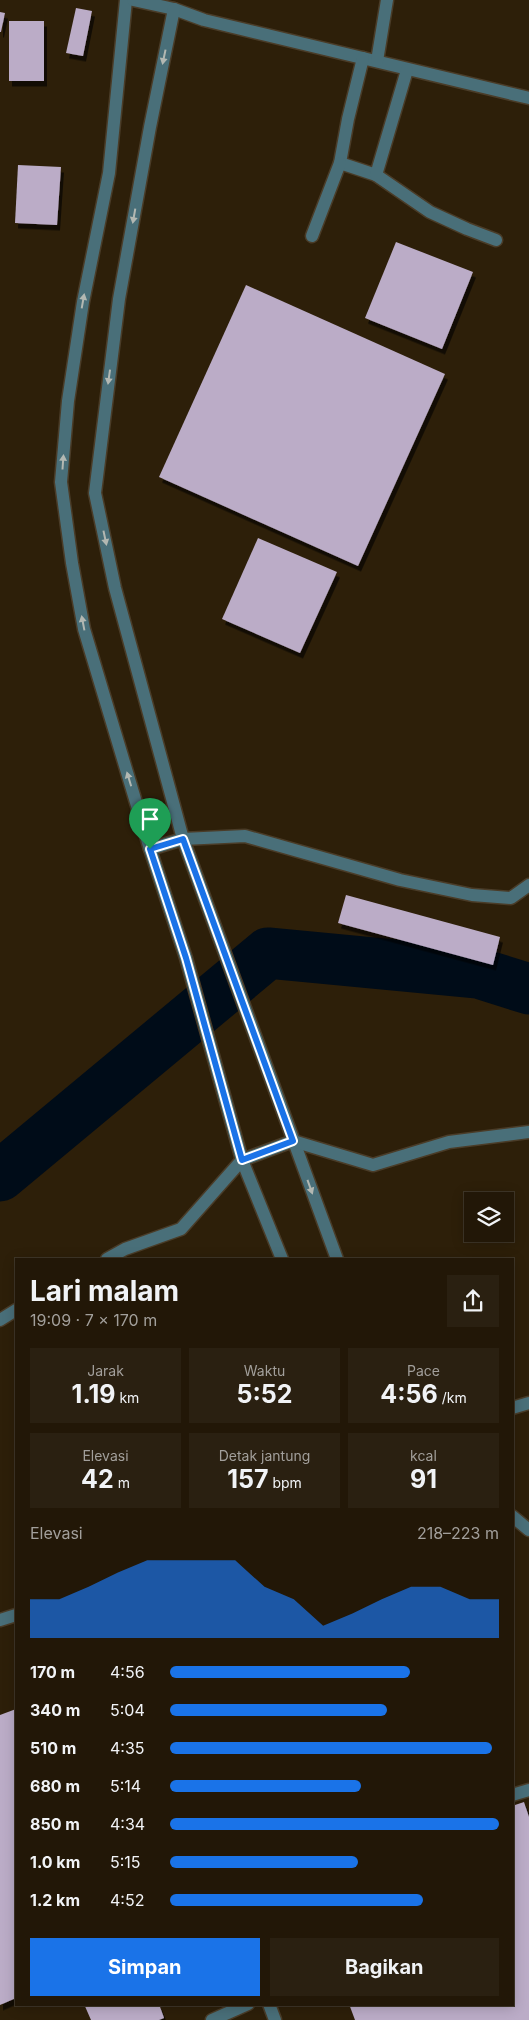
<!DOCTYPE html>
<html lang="id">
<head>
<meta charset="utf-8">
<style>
  :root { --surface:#221707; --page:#2a2011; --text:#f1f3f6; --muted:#a29f9b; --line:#3f3628; --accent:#1a73e8 }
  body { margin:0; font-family:Inter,sans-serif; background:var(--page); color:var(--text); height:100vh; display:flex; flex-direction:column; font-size:19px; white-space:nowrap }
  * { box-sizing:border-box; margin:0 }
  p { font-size:16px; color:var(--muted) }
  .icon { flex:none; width:28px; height:28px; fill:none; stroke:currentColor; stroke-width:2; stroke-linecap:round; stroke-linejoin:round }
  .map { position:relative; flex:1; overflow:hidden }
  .details { position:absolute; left:15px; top:1258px; width:499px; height:748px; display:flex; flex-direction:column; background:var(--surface); border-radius:0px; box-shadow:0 2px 12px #0003,0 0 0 1px var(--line) }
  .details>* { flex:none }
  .fabs { position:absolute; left:464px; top:1192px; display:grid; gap:10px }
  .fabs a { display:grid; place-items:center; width:50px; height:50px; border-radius:0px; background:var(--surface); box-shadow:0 2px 12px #0003,0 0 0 1px var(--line); font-size:25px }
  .pin { position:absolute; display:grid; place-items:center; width:42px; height:42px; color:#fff; margin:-51px -21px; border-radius:50% 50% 50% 0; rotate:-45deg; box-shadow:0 0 5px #0007 }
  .pin .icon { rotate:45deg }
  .round { display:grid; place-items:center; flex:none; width:52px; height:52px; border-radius:0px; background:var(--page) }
  .summary { display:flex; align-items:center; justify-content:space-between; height:85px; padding:0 15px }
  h1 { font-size:28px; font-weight:700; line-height:38px }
  .metrics { display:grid; grid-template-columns:repeat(3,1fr); gap:8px; height:85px; padding:5px 15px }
  .metrics div { display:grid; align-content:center; border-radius:0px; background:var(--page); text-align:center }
  .metrics b { font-size:25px; font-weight:700 }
  .metrics small { font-size:14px; font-weight:400 }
  .metrics p { font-size:14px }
  .chart { height:140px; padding:10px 15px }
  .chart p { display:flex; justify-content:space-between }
  .chart svg { width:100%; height:90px; margin-top:5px; fill:var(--accent); opacity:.7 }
  .button { display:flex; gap:10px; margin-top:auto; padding:10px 15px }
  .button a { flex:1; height:58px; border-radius:0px; background:var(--accent); color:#fff; font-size:20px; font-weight:700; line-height:58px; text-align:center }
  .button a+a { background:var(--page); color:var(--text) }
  ul { padding:0 15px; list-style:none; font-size:16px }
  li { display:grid; grid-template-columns:80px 60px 1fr; align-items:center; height:38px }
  li i { height:12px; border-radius:6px; background:var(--accent) }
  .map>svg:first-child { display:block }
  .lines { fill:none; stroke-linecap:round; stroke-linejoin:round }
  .river { stroke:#000c18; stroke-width:51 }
  .building { fill:#bbacc7; filter:url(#shadow) }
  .minor-casing { stroke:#4a3c28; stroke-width:15 }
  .minor { stroke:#496f79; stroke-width:12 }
  .oneway { fill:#b3b8b2 }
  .route-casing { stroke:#fff; stroke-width:10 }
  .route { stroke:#1a73e8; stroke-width:6 }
</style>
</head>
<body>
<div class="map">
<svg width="529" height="2020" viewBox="0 0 529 2020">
  <defs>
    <filter id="shadow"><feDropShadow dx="3" dy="5.5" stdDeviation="0" flood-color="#0009"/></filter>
  </defs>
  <rect width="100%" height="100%" fill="#2d1f09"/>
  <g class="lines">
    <polyline class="river" points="0,1176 268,953 478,973 529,989"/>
  </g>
  <g class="building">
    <polygon points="76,8 92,11 83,56 66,53"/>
    <polygon points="0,12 5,13 1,32 0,32"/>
    <rect x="9" y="21" width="35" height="60"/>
    <polygon points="18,165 61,167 57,225 15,223"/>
    <polygon points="396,242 473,272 442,349 365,318"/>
    <polygon points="246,285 445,374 358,566 159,477"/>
    <polygon points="258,538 337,572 300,653 222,619"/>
    <polygon points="346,895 500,937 493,965 338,923"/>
    <polygon points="16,1709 16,1998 0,2005 0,1715"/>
    <polygon points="524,1802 529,1817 529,2020 355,2020 349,2004 512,2004 512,1806"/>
    <polygon points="84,2004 159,2004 164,2018 159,2020 91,2020"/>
  </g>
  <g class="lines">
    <defs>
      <g id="minor">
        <polyline points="126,0 109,173 83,302 68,401 61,482 72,563 84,629 150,849 186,958 242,1160 282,1259"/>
        <polyline points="133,0 174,9 204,20 529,98"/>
        <polyline points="174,9 150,127 119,299 95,493 115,588 183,839 337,1259"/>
        <polyline points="363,58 348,119 340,163 376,175"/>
        <polyline points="377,61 387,0"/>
        <polyline points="407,70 376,175 430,212 467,229 496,240"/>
        <polyline points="312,236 340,163"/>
        <polyline points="150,849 183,839 245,836 400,880 472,895 511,898 529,885"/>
        <polyline points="107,1259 125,1249 181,1229 242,1160 293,1141 373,1165 449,1142 529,1132"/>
        <polyline points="0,1320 16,1310"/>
        <polyline points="512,1408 529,1403"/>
        <polyline points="512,1516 529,1530"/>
        <polyline points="0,1620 16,1615"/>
        <polyline points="512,1795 529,1790"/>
        <polyline points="269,2004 275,2020"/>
        <polyline points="212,2020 248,2004"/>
      </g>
    </defs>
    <use href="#minor" class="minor-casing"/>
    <use href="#minor" class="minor"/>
  </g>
  <defs><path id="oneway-solid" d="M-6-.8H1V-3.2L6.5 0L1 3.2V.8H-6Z" transform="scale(1.25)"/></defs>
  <g class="oneway">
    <use href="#oneway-solid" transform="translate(164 57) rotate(102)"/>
    <use href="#oneway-solid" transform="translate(134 216) rotate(100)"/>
    <use href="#oneway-solid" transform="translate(83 301) rotate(-80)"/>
    <use href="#oneway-solid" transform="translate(109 377) rotate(98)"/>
    <use href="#oneway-solid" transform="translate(63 462) rotate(-86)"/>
    <use href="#oneway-solid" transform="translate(105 538) rotate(78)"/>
    <use href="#oneway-solid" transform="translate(83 623) rotate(-101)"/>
    <use href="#oneway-solid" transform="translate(129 779) rotate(-107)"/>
    <use href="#oneway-solid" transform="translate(310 1187) rotate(70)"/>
  </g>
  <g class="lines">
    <defs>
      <polygon id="route" points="183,839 293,1141 242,1160 186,958 150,849"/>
    </defs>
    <use href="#route" class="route-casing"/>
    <use href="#route" class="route"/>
  </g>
</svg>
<div class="fabs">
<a><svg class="icon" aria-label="layers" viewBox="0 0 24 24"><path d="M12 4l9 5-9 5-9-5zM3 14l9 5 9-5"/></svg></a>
</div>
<div class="pin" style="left:150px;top:849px;background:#1e9e55"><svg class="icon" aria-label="arrive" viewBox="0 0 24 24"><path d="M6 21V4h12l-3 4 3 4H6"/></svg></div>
<section class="details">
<div class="summary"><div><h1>Lari malam</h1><p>19:09 · 7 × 170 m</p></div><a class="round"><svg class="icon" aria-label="share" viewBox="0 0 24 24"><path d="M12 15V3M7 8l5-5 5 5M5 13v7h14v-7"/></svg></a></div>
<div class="metrics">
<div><p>Jarak</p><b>1.19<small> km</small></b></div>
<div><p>Waktu</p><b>5:52</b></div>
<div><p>Pace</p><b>4:56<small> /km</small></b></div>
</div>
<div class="metrics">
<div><p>Elevasi</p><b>42<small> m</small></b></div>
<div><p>Detak jantung</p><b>157<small> bpm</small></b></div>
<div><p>kcal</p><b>91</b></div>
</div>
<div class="chart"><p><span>Elevasi</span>218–223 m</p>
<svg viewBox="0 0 160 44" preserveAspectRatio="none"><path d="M0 44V25L10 25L20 19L30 12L40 6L50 6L60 6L70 6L80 19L90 25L100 38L110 32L120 25L130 19L140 19L150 25L160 25V44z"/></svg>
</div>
<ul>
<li><b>170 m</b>4:56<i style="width:73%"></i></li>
<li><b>340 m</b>5:04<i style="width:66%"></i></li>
<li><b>510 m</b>4:35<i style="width:98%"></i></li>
<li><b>680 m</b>5:14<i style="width:58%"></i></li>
<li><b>850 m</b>4:34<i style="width:100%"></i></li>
<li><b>1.0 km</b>5:15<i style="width:57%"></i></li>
<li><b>1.2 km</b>4:52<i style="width:77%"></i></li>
</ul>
<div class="button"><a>Simpan</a><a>Bagikan</a></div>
</section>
</div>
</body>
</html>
